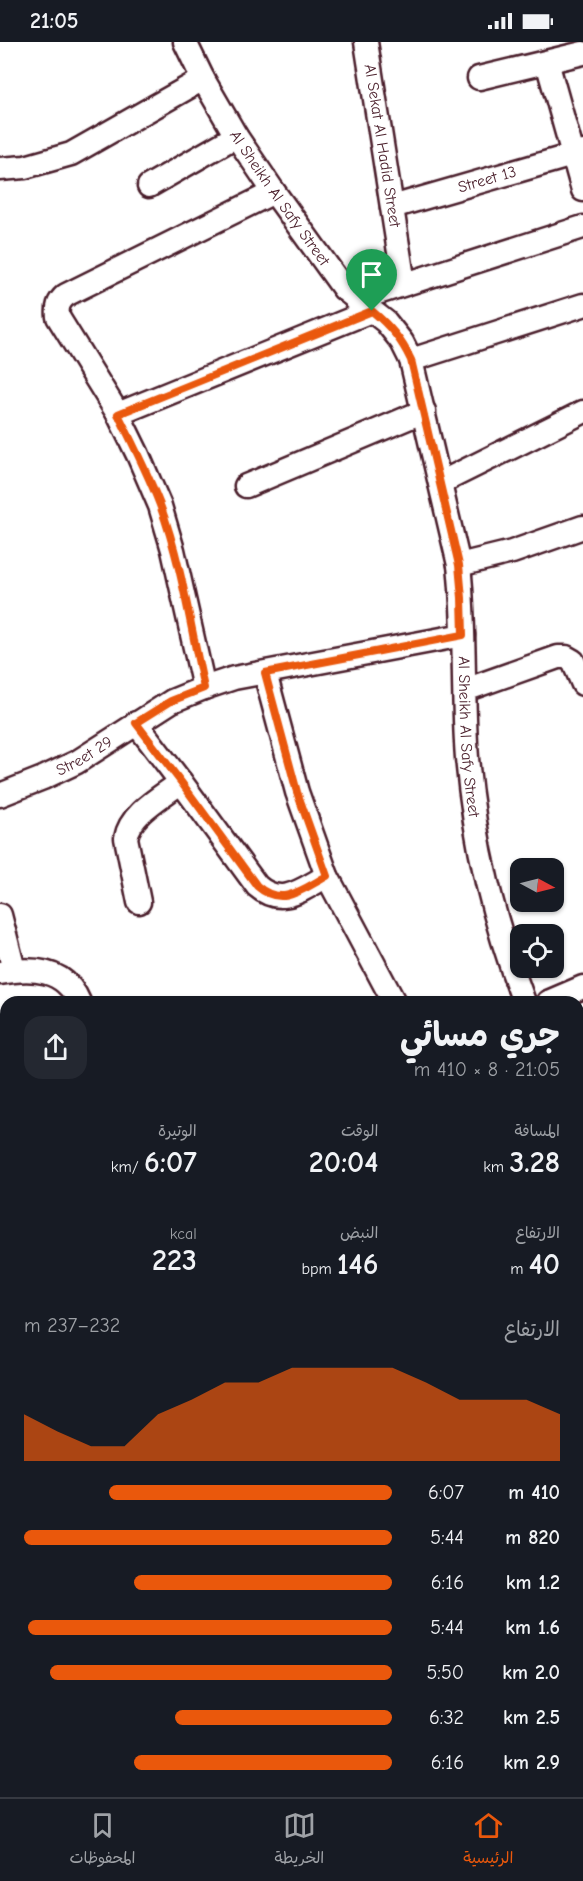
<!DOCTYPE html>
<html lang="ar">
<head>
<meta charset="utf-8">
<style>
  :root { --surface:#171b24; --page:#242831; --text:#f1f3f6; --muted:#9ea1a6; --line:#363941; --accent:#ea580c }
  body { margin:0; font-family:"Comic Neue","Playpen Sans Arabic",sans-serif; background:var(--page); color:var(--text); direction:rtl; height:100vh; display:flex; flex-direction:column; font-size:22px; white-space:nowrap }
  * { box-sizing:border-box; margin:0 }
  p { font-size:20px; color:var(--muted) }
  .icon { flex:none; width:33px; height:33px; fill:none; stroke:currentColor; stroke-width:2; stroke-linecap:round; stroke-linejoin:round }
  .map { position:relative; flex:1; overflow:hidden; direction:ltr }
  .side { position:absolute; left:0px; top:954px; width:584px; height:801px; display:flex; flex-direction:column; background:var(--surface); border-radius:18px 18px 0 0; box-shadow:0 2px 4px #0004; direction:rtl }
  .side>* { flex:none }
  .needle { width:39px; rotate:97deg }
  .tools { position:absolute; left:510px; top:816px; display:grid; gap:12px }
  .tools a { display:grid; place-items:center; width:54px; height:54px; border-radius:12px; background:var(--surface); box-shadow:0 2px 4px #0004; font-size:30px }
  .pin { position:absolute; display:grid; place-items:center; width:51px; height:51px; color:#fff; margin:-62px -26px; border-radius:50% 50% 50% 0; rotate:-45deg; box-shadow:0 0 6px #0007 }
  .pin .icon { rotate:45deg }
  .round { display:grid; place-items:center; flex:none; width:63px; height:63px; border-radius:18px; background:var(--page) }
  .headline { display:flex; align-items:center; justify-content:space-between; height:102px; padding:0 24px }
  h1 { font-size:33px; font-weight:700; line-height:45px }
  .metrics { display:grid; grid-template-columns:repeat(3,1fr); gap:9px; height:102px; padding:6px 24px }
  .metrics div { display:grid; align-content:center }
  .metrics b { font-size:30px; font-weight:700 }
  .metrics small { font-size:16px; font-weight:400 }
  .metrics p { font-size:16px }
  .chart { height:168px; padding:12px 24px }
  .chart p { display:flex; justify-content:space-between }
  .chart svg { width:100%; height:108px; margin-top:6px; fill:var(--accent); opacity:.7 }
  ul { padding:0 24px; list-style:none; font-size:20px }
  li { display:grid; grid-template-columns:96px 72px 1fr; align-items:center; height:45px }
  li i { height:15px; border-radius:8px; background:var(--accent) }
  .status { display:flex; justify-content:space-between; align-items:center; height:42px; padding:0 30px; background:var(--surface); direction:ltr }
  .status svg { height:16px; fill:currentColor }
  .menu { display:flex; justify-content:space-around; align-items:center; height:84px; border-top:2px solid var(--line); background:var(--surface); font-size:16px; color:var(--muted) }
  .menu a { display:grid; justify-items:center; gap:3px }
  .menu .current { color:var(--accent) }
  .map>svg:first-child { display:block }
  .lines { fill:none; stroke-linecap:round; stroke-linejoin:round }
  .street-casing { stroke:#4a1f2b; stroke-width:27 }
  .secondary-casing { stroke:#4a1f2b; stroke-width:38 }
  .street { stroke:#fff; stroke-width:22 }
  .secondary { stroke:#fff; stroke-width:33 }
  .route-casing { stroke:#fff; stroke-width:12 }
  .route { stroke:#ea580c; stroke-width:8 }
  .labels { text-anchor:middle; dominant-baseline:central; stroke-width:5; stroke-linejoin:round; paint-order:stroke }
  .street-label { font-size:16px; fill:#4a1f2b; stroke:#fff }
</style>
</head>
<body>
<div class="status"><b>21:05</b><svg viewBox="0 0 49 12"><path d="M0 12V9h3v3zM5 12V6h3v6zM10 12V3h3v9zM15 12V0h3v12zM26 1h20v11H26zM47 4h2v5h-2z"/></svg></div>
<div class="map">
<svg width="583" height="1755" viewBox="0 0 583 1755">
  <rect width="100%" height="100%" fill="#fff"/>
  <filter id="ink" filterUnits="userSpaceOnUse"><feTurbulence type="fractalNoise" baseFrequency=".0167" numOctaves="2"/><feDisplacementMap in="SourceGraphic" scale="12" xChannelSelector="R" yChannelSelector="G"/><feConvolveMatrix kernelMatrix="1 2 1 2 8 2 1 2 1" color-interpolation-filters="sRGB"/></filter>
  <g filter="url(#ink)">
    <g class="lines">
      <defs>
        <g id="street">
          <path id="s1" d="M185,0L203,37L236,94L274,150L344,247L386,280L402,300L411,318L459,523C466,587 462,652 467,716C475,804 493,877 524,960"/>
          <path id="s2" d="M366,0L404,242"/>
          <polyline points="547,20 583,148"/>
          <polyline points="479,36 583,11"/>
          <polyline points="0,127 25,125 71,112 203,37"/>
          <polyline points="149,144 236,94"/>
          <path id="s3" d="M392,165L583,110"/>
          <polyline points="356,258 583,185"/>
          <polyline points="411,318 583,263"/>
          <polyline points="118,372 371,269"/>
          <polyline points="440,441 583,370"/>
          <polyline points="246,444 424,369"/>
          <polyline points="459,523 512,510 583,485"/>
          <polyline points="265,631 297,750 327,834 394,960"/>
          <path d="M204,646L173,508L160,464L138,413L118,372L58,275C57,265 58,260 66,253L274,150"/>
          <polyline points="465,648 558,615 566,615 573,619 583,642"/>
          <path d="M136,681L181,740L257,844C282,866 302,847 327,834"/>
          <path id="s4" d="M0,753L43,736L77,720L172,659L204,646L234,636L463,593"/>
          <path d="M139,860L126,796C130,771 162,755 181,740"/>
          <polyline points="0,873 14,928"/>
          <path d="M0,931C31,925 65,926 79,960"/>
          <polyline points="548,960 583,945"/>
          <polyline points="0,1057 6,1054"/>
          <polyline points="0,1093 6,1110"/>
          <polyline points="578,1098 583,1112"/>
          <polyline points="578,1199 583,1198"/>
          <polyline points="578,1317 583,1317"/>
          <polyline points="0,1398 6,1395"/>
          <polyline points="0,1450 6,1450"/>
          <polyline points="578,1597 583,1596"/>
          <polyline points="0,1643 6,1642"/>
          <polyline points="161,1749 161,1755"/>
          <polyline points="283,1749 284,1755"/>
        </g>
        <g id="secondary">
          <polyline points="578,1389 583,1374"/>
          <polyline points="449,1755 451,1749"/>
        </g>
      </defs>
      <use href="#street" class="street-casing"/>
      <use href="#secondary" class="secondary-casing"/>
      <use href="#street" class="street"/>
      <use href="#secondary" class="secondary"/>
    </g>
  </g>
  <g class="lines" filter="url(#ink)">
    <defs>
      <path id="route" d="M372,269C390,284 401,297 411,318L459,523L462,556L463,593L265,631L297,750L327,834C303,847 282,866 257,844L181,740L136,681L171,659L204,646C191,587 181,519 160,463C148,432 133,402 118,372Z"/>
    </defs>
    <use href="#route" class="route-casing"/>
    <use href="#route" class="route"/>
  </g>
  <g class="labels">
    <g class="street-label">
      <text stroke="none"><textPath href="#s2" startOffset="105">Al Sekat Al Hadid Street</textPath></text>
      <text stroke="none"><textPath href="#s3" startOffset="99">Street 13</textPath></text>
      <text stroke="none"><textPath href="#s1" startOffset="183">Al Sheikh Al Safy Street</textPath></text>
      <text stroke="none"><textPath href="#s1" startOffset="776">Al Sheikh Al Safy Street</textPath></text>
      <text stroke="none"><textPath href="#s4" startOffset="93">Street 29</textPath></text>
    </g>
  </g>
</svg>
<div class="tools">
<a><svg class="needle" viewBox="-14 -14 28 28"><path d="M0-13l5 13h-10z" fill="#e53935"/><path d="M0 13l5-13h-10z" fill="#9ea1a6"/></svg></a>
<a><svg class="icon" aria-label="locate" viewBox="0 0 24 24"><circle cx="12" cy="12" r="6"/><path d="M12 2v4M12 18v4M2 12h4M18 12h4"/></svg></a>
</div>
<div class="pin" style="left:372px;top:269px;background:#1e9e55"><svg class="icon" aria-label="arrive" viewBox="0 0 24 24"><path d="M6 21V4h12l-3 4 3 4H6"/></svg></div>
<section class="side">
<div class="headline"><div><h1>جري مسائي</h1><p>21:05 · 8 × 410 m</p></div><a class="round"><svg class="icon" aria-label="share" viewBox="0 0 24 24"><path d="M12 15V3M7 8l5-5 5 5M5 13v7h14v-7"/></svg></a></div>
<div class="metrics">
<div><p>المسافة</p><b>3.28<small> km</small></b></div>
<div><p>الوقت</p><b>20:04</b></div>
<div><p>الوتيرة</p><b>6:07<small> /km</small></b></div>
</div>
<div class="metrics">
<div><p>الارتفاع</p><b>40<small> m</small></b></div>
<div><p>النبض</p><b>146<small> bpm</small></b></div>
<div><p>kcal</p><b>223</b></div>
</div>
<div class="chart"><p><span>الارتفاع</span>232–237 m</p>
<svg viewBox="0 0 160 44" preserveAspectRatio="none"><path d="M0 44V25L10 32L20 38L30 38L40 25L50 19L60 12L70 12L80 6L90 6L100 6L110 6L120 12L130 19L140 19L150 19L160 25V44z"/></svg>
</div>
<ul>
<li><b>410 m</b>6:07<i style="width:77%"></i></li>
<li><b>820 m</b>5:44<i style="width:100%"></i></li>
<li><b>1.2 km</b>6:16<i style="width:70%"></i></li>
<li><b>1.6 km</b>5:44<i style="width:99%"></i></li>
<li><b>2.0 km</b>5:50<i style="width:93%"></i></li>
<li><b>2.5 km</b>6:32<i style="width:59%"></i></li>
<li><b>2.9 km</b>6:16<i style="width:70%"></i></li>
</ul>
</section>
</div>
<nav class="menu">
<a class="current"><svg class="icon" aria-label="home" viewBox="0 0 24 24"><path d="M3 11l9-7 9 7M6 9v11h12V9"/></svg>الرئيسية</a>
<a><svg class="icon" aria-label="map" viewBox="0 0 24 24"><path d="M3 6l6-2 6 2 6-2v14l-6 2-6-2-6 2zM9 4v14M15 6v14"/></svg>الخريطة</a>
<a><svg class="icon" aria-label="saved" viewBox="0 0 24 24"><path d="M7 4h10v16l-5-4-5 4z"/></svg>المحفوظات</a>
</nav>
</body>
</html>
